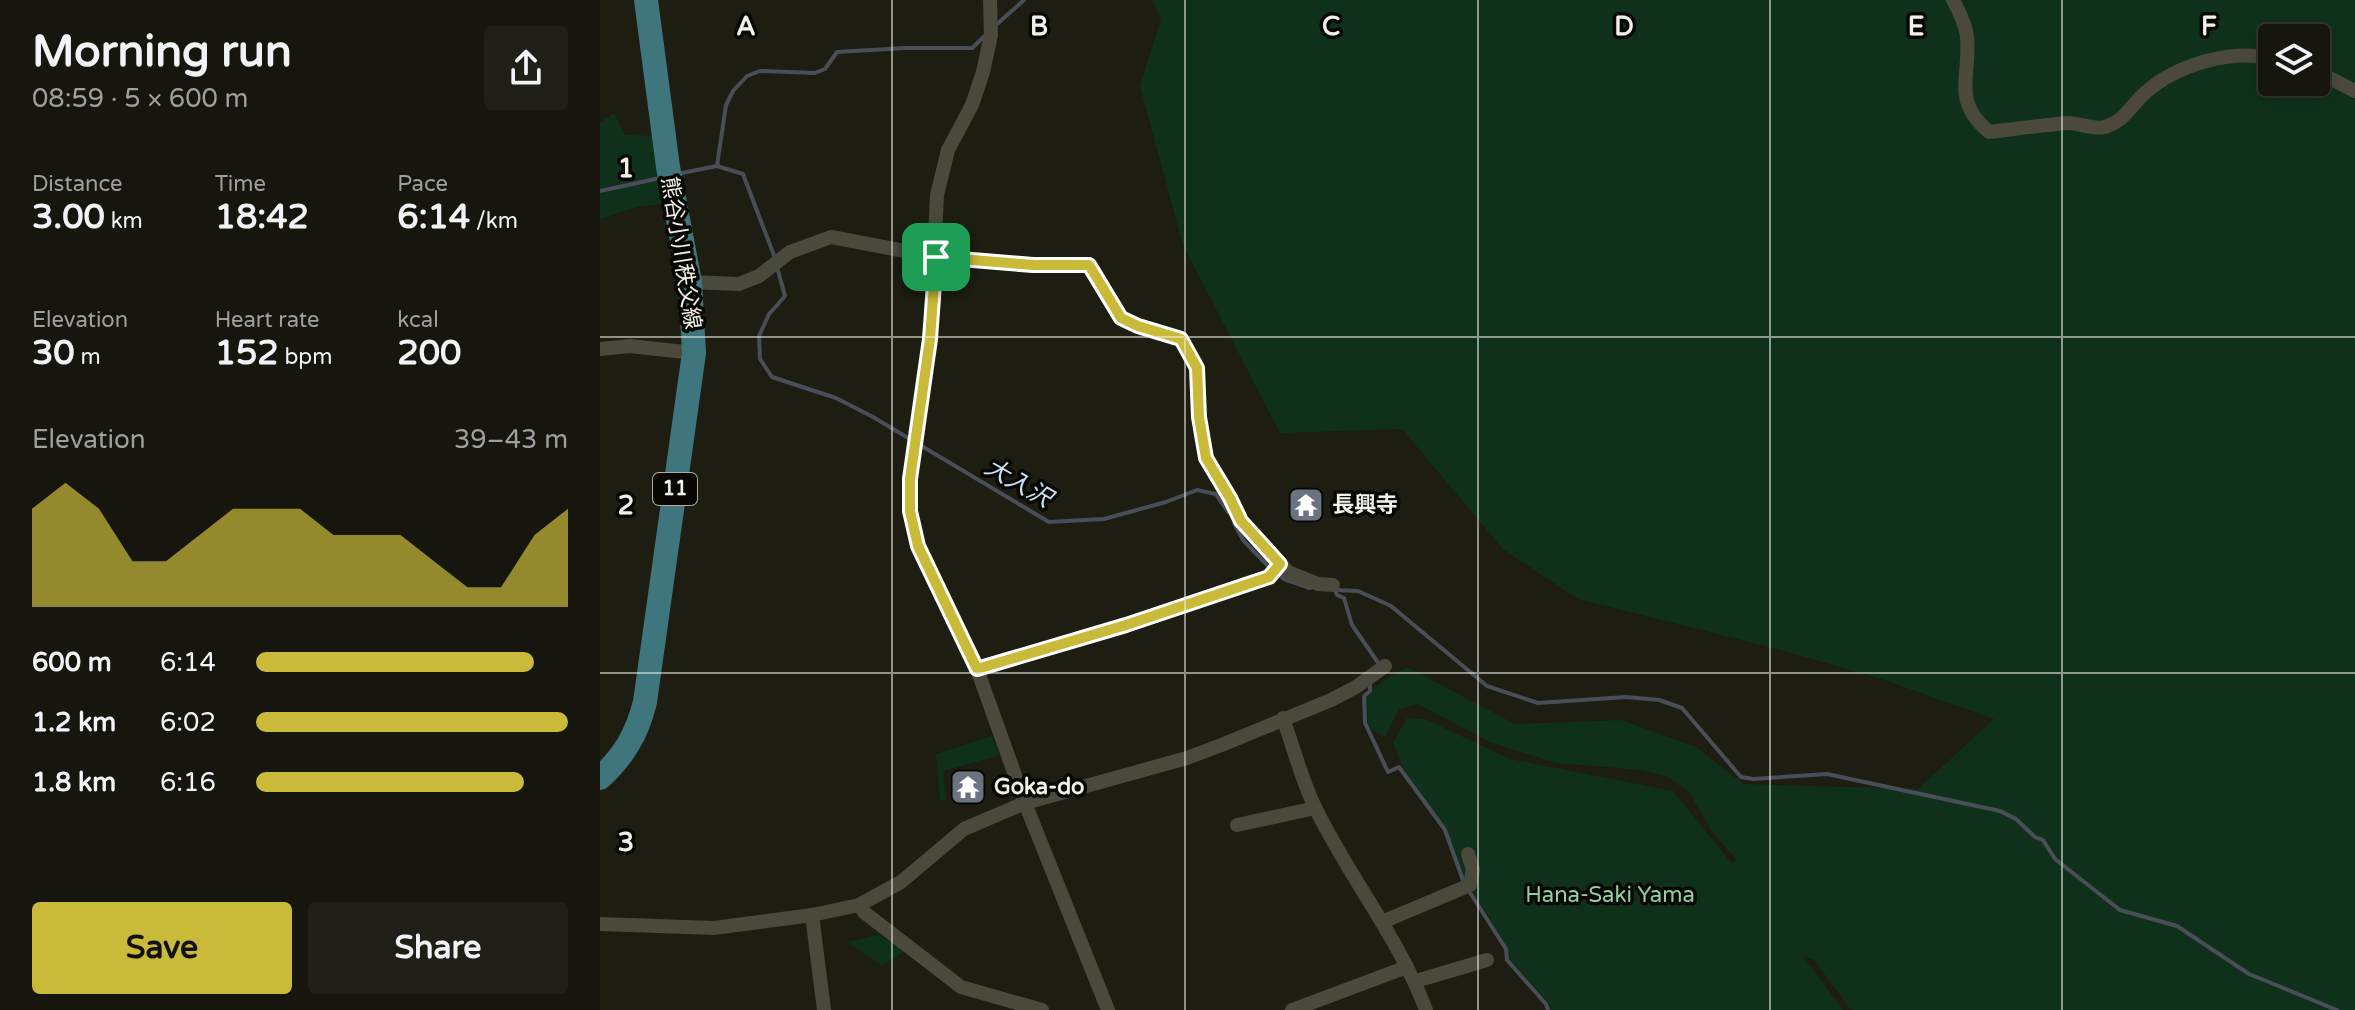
<!DOCTYPE html>
<html lang="en">
<head>
<meta charset="utf-8">
<style>
  :root { --surface:#16160e; --page:#1f1f17; --text:#f1f3f6; --muted:#9e9f9e; --line:#35352e; --accent:#caba39 }
  body { margin:0; font-family:"Varela Round","Noto Sans JP",sans-serif; background:var(--page); color:var(--text); height:100vh; display:flex; flex-direction:column; font-size:30px; white-space:nowrap }
  * { box-sizing:border-box; margin:0 }
  p { font-size:26px; color:var(--muted) }
  .icon { flex:none; width:44px; height:44px; fill:none; stroke:currentColor; stroke-width:2; stroke-linecap:round; stroke-linejoin:round }
  .map { position:relative; flex:1; overflow:hidden }
  .side { display:flex; flex-direction:column; background:var(--surface); width:600px }
  .side>* { flex:none }
  .buttons { position:absolute; left:1658px; top:24px; display:grid; gap:16px }
  .buttons a { display:grid; place-items:center; width:72px; height:72px; border-radius:8px; background:var(--surface); box-shadow:0 4px 12px #0003,0 0 0 2px var(--line); font-size:40px }
  .pin { position:absolute; display:grid; place-items:center; width:68px; height:68px; color:#fff; margin:-34px; border-radius:16px; box-shadow:0 4px 12px #0006 }
  .round { display:grid; place-items:center; flex:none; width:84px; height:84px; border-radius:8px; background:var(--page) }
  .head { display:flex; align-items:center; justify-content:space-between; height:136px; padding:0 32px }
  h1 { font-size:44px; font-weight:700; line-height:60px }
  .stats { display:grid; grid-template-columns:repeat(3,1fr); gap:12px; height:136px; padding:8px 32px }
  .stats div { display:grid; align-content:center }
  .stats b { font-size:34px; font-weight:700 }
  .stats small { font-size:22px; font-weight:400 }
  .stats p { font-size:22px }
  .chart { height:224px; padding:16px 32px }
  .chart p { display:flex; justify-content:space-between }
  .chart svg { width:100%; height:144px; margin-top:8px; fill:var(--accent); opacity:.7 }
  .cta { display:flex; gap:16px; margin-top:auto; padding:16px 32px }
  .cta a { flex:1; height:92px; border-radius:8px; background:var(--accent); color:#111; font-size:32px; font-weight:700; line-height:92px; text-align:center }
  .cta a+a { background:var(--page); color:var(--text) }
  ul { padding:0 32px; list-style:none; font-size:26px }
  li { display:grid; grid-template-columns:128px 96px 1fr; align-items:center; height:60px }
  li i { height:20px; border-radius:10px; background:var(--accent) }
  main { display:flex; flex:1; min-height:0 }
  .map>svg:first-child { display:block }
  .green { fill:#0f311b; fill-rule:evenodd }
  .lines { fill:none; stroke-linecap:round; stroke-linejoin:round }
  .stream { stroke:#494d57; stroke-width:4 }
  .minor { stroke:#4a493c; stroke-width:14 }
  .primary { stroke:#3f757d; stroke-width:24 }
  .route-casing { stroke:#fff; stroke-width:16 }
  .route { stroke:#caba39; stroke-width:10 }
  .grid { fill:none; stroke:#f2f1e9; stroke-width:2; stroke-opacity:0.55 }
  .labels { text-anchor:middle; dominant-baseline:central; stroke-width:7; stroke-linejoin:round; paint-order:stroke }
  .shield { fill:#080704; stroke:#acaba4; stroke-width:2 }
  .shield-label { font-size:20px; font-weight:bold; fill:#f2f1e9 }
  .street-label { font-size:22px; fill:#f2f1e9; stroke:#080704 }
  .poi-label { font-size:22px; font-weight:bold; fill:#f2f1e9; stroke:#080704; text-anchor:start }
  .park-label { font-size:22px; fill:#90d1a1; stroke:#080704 }
  .water-label { font-size:24px; font-style:italic; fill:#c9e0f5; stroke:#080704 }
  .grid-label { font-size:26px; text-anchor:middle; font-weight:bold; fill:#f2f1e9; stroke:#080704; stroke-width:7; stroke-linejoin:round; paint-order:stroke }
</style>
</head>
<body>
<main>
<section class="side">
<div class="head"><div><h1>Morning run</h1><p>08:59 · 5 × 600 m</p></div><a class="round"><svg class="icon" aria-label="share" viewBox="0 0 24 24"><path d="M12 15V3M7 8l5-5 5 5M5 13v7h14v-7"/></svg></a></div>
<div class="stats">
<div><p>Distance</p><b>3.00<small> km</small></b></div>
<div><p>Time</p><b>18:42</b></div>
<div><p>Pace</p><b>6:14<small> /km</small></b></div>
</div>
<div class="stats">
<div><p>Elevation</p><b>30<small> m</small></b></div>
<div><p>Heart rate</p><b>152<small> bpm</small></b></div>
<div><p>kcal</p><b>200</b></div>
</div>
<div class="chart"><p><span>Elevation</span>39–43 m</p>
<svg viewBox="0 0 160 44" preserveAspectRatio="none"><path d="M0 44V14L10 6L20 14L30 30L40 30L50 22L60 14L70 14L80 14L90 22L100 22L110 22L120 30L130 38L140 38L150 22L160 14V44z"/></svg>
</div>
<ul>
<li><b>600 m</b>6:14<i style="width:89%"></i></li>
<li><b>1.2 km</b>6:02<i style="width:100%"></i></li>
<li><b>1.8 km</b>6:16<i style="width:86%"></i></li>
</ul>
<div class="cta"><a>Save</a><a>Share</a></div>
</section>
<div class="map">
<svg width="1755" height="1010" viewBox="0 0 1755 1010">
  <rect width="100%" height="100%" fill="#1e1d12"/>
  <g class="green">
    <path d="M552,0H1755V1010H1251L1214,960L1203,956L1243,1010H951L950,1004L910,960L908,948L865,880L846,830L803,768L793,743L807,718L825,719L910,759L1073,791L1132,864L1137,860L1113,833L1089,792L1067,776L1041,770L956,763L890,742L818,704L799,709L785,737L763,725L765,693L807,667L915,724L1021,720L1096,747L1143,784L1318,789L1394,719L1282,679L1181,650L978,599L903,549L802,429L680,433L583,245L540,86L561,19ZM1672,38H1716V82H1672Z"/>
    <polygon points="14,113 25,135 59,136 67,203 37,207 0,219 0,123"/>
    <polygon points="392,736 399,755 343,771 346,800 340,800 336,754"/>
    <polygon points="279,935 305,951 282,965 247,942"/>
  </g>
  <g class="lines">
    <g class="stream">
      <polyline points="396,25 424,0"/>
      <polyline points="117,166 126,105 133,91 147,76 160,71 215,73 225,69 237,52 305,48 372,48 387,34"/>
      <polyline points="77,174 117,166 143,174 175,258"/>
      <polyline points="0,191 60,178"/>
      <polyline points="177,267 185,296 169,314 159,336 160,359 172,377 236,398 273,417 449,522 504,519 566,502 597,490 616,494 628,512"/>
      <polyline points="634,523 643,540 671,569"/>
      <polyline points="678,574 684,579 710,588"/>
      <polyline points="735,590 758,591 791,606 887,686 938,703 1026,697 1059,700 1082,708 1141,777 1153,779 1227,774 1400,811 1416,819 1435,837 1443,840 1455,859 1520,910 1577,926 1649,974 1737,1010"/>
      <polyline points="735,590 737,595 744,598 752,625 779,664"/>
      <polyline points="770,683 770,691 764,696 765,723 788,772 799,767 840,823 845,830 864,883"/>
      <polyline points="869,891 906,949 907,960 946,1004 948,1010"/>
    </g>
    <g class="minor">
      <polyline points="390,0 391,35 383,72 372,105 348,150 337,195 330,339 310,479 310,511 318,546 377,669 425,803 508,1010"/>
      <path d="M1353,0C1359,11 1365,23 1367,36C1371,77 1351,100 1389,132C1415,129 1442,125 1468,123C1480,123 1493,130 1505,127C1525,121 1531,105 1546,92C1577,65 1632,48 1672,59"/>
      <polyline points="1716,71 1755,91"/>
      <polyline points="90,282 139,284 159,276 190,252 231,237 336,257 433,265 489,265 521,318 538,326 581,339 597,368 599,417 606,458 641,521 688,572 718,584 733,585"/>
      <polyline points="0,349 30,346 94,353"/>
      <polyline points="377,669 526,625 669,577 680,564"/>
      <path d="M683,718C693,746 701,778 714,805C747,875 799,937 826,1010"/>
      <polyline points="637,825 715,808"/>
      <polyline points="259,905 265,913 361,987 442,1010"/>
      <polyline points="212,915 224,1010"/>
      <polyline points="782,922 870,885 873,870 868,854"/>
      <polyline points="0,924 114,928 212,915 259,905 301,882 364,829 425,803 587,758 624,744 731,700 756,687 785,666"/>
      <polyline points="816,981 887,960"/>
      <polyline points="692,1010 807,967"/>
    </g>
    <path class="primary" d="M0,778C24,756 37,734 45,702L94,353L90,282L68,167L46,0"/>
  </g>
  <g class="lines">
    <defs>
      <polygon id="route" points="336,257 433,265 489,265 521,318 538,326 581,339 597,368 599,417 606,458 630,498 641,521 680,564 669,577 526,625 377,669 318,546 310,511 310,479 330,339"/>
    </defs>
    <use href="#route" class="route-casing"/>
    <use href="#route" class="route"/>
  </g>
  <path class="grid" d="M292,0V1010M585,0V1010M878,0V1010M1170,0V1010M1462,0V1010M0,337H1755M0,673H1755"/>
  <defs>
    <symbol id="temple-square" viewBox="-11 -11 22 22"><rect x="-9" y="-9" width="18" height="18" rx="4" fill="#6b7280" stroke="#080704"/><path d="M0-6L5-2H3V0L6.5 2.5H4V6H1.5V3h-3V6H-4V2.5H-6.5L-3 0V-2H-5Z" fill="#fff"/></symbol>
  </defs>
  <g fill-rule="evenodd">
    <use href="#temple-square" x="686" y="485" width="40" height="40"/>
    <use href="#temple-square" x="348" y="767" width="40" height="40"/>
  </g>
  <g class="labels">
    <rect class="shield" x="53" y="473" width="44" height="32" rx="6"/>
    <g class="shield-label">
      <text x="75" y="489">11</text>
    </g>
    <g class="street-label">
      <text transform="translate(81 253) rotate(81)">熊谷小川秩父線</text>
    </g>
    <g class="poi-label">
      <text x="732" y="505">長興寺</text>
      <text x="394" y="787">Goka-do</text>
    </g>
    <g class="park-label">
      <text x="1010" y="895">Hana-Saki Yama</text>
    </g>
    <g class="water-label">
      <text transform="translate(418 483) rotate(30)">大入沢</text>
    </g>
  </g>
  <g class="grid-label">
    <text x="146" y="35">A</text>
    <text x="439" y="35">B</text>
    <text x="731" y="35">C</text>
    <text x="1024" y="35">D</text>
    <text x="1316" y="35">E</text>
    <text x="1609" y="35">F</text>
    <text x="26" y="177">1</text>
    <text x="26" y="514">2</text>
    <text x="26" y="851">3</text>
  </g>
</svg>
<div class="buttons">
<a><svg class="icon" aria-label="layers" viewBox="0 0 24 24"><path d="M12 4l9 5-9 5-9-5zM3 14l9 5 9-5"/></svg></a>
</div>
<div class="pin" style="left:336px;top:257px;background:#1e9e55"><svg class="icon" aria-label="arrive" viewBox="0 0 24 24"><path d="M6 21V4h12l-3 4 3 4H6"/></svg></div>
</div>
</main>
</body>
</html>
